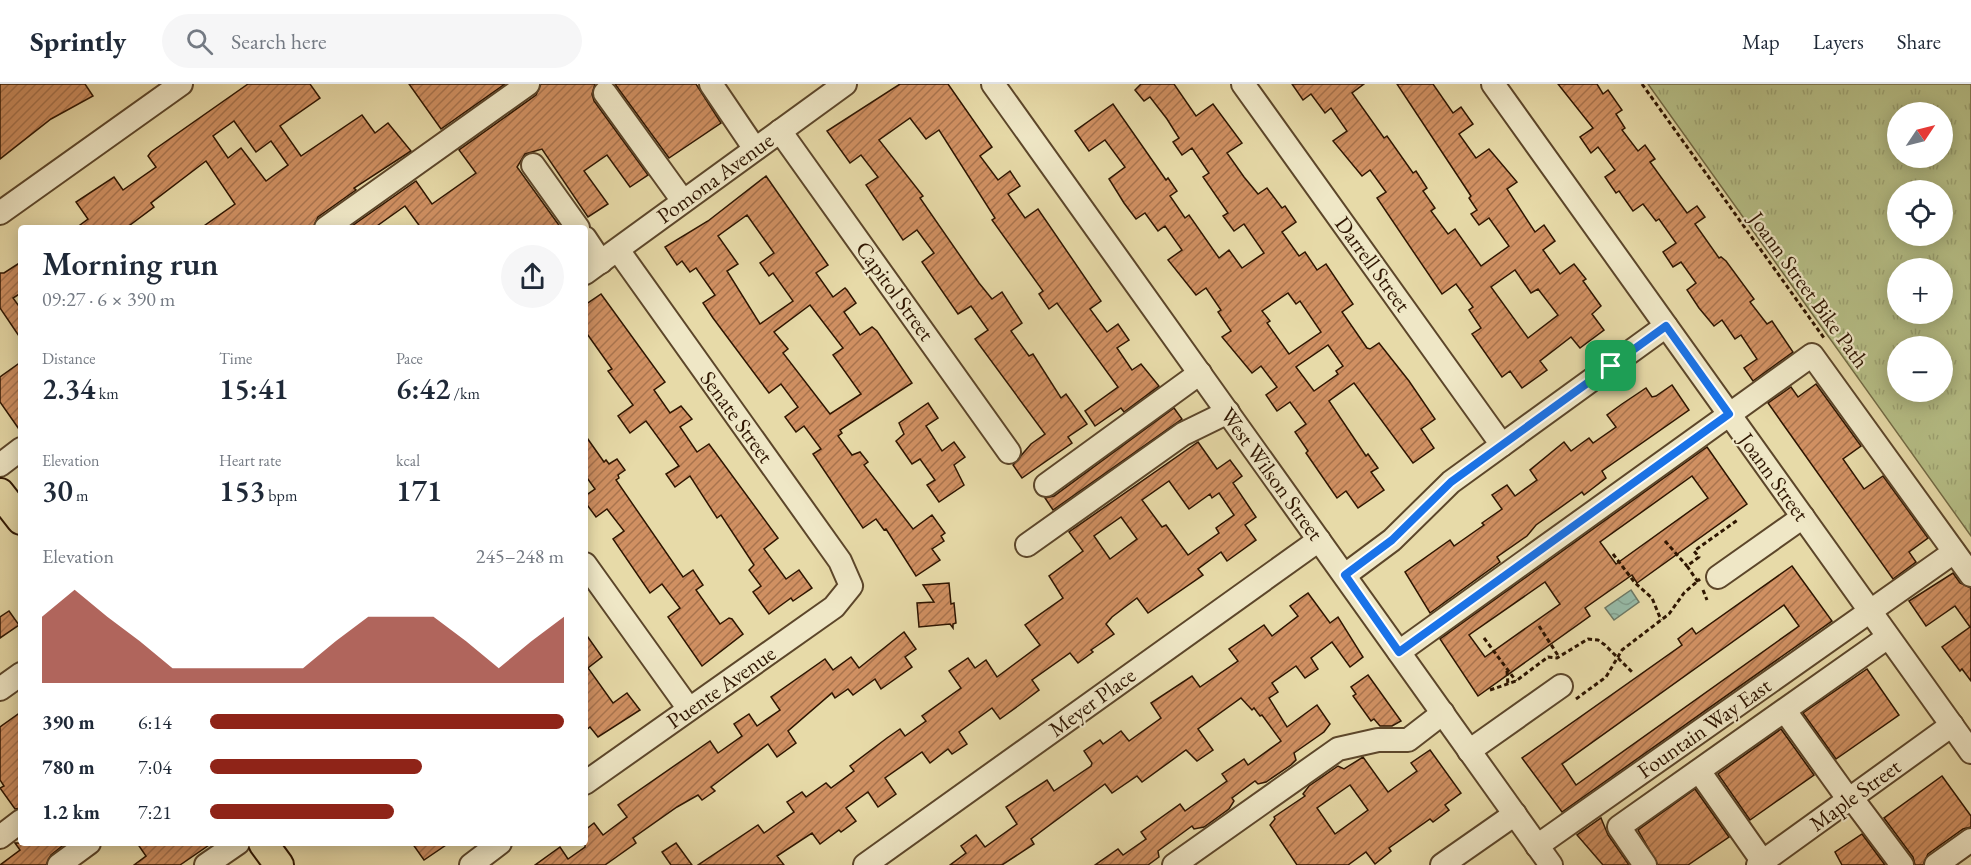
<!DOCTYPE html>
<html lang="en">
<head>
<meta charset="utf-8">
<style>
  :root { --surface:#fff; --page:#f6f6f7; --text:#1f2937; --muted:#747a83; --line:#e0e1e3; --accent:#8f2418 }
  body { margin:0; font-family:"EB Garamond",serif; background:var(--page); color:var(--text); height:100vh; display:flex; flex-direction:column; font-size:22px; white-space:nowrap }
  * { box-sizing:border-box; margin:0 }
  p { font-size:20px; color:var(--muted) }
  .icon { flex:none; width:33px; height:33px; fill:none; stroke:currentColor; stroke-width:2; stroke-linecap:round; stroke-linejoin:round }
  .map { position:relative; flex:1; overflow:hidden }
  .panel { position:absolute; left:18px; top:141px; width:570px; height:621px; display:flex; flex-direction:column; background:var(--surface); border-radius:6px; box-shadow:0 3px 15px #0003 }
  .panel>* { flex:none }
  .needle { width:39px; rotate:55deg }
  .buttons { position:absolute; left:1887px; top:18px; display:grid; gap:12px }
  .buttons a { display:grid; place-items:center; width:66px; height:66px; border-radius:50%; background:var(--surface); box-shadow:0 3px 15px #0003; font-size:30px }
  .pin { position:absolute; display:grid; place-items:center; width:51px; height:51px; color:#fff; margin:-26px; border-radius:12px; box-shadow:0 3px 9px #0006 }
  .round { display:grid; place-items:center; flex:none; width:63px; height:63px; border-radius:32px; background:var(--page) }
  .headline { display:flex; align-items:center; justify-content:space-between; height:102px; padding:0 24px }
  h1 { font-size:33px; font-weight:600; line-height:45px }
  .stats { display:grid; grid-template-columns:repeat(3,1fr); gap:9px; height:102px; padding:6px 24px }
  .stats div { display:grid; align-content:center }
  .stats b { font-size:30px; font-weight:600 }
  .stats small { font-size:16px; font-weight:400 }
  .stats p { font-size:16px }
  .chart { height:168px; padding:12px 24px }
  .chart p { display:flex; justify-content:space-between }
  .chart svg { width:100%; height:108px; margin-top:6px; fill:var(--accent); opacity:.7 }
  ul { padding:0 24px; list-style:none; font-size:20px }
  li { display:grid; grid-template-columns:96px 72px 1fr; align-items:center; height:45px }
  li i { height:15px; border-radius:8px; background:var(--accent) }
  header { display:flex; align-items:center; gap:36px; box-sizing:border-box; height:84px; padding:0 30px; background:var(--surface); border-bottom:2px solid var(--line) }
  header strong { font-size:28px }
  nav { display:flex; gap:33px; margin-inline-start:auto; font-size:21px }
  .search { width:420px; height:54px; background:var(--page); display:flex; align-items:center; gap:15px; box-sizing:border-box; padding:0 21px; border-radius:33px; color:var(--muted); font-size:22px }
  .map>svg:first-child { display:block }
  .grass { fill:url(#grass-tufts); stroke:#726a44; stroke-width:1.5; fill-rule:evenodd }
  .water { fill:url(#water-waves); stroke:#6d7965; stroke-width:1.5 }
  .building { fill:url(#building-hatch); stroke:#2e1500; stroke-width:1.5; fill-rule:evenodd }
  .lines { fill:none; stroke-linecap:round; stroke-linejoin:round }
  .minor-casing { stroke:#5c462a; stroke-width:26 }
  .major-casing { stroke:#2e1500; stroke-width:32 }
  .path { stroke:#2e1500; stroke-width:3; stroke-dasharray:4.5 3; stroke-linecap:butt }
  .minor { stroke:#efe7c6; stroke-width:22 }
  .major { stroke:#e7daa8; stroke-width:28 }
  .route-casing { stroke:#fff; stroke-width:12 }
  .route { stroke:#1a73e8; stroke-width:8 }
  .labels { text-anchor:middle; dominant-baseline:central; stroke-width:4.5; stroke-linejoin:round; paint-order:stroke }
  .street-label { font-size:22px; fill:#2e1500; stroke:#efe7c6 }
</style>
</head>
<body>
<header>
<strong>Sprintly</strong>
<div class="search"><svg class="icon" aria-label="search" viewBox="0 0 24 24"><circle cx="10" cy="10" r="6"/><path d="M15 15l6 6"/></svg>Search here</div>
<nav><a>Map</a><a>Layers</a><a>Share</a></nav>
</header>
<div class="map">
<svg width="1971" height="781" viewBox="0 0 1971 781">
  <defs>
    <pattern id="grass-tufts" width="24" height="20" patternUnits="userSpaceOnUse" patternTransform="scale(1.5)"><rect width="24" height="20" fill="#b6bf87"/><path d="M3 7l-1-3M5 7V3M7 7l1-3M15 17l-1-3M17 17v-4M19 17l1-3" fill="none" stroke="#9da373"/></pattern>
    <pattern id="water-waves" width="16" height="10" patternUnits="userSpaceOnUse" patternTransform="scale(1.5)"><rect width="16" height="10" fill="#97bba8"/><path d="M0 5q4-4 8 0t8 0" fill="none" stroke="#82a08f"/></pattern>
    <pattern id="building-hatch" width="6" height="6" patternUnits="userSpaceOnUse" patternTransform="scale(1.5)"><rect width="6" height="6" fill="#d09062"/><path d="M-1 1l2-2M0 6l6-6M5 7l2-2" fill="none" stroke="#a9744e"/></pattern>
  </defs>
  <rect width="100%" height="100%" fill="#e7daa8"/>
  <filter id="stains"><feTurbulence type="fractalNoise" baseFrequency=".00333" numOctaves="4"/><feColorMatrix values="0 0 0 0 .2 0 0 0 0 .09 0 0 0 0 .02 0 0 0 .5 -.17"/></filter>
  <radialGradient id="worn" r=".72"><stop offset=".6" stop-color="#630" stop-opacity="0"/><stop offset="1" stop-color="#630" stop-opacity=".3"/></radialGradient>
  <path class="grass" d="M1648,0H1971V452ZM1898,28H1942V74H1898ZM1898,106H1942V152H1898ZM1898,184H1942V230H1898ZM1898,262H1942V308H1898Z"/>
  <polygon class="water" points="1631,506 1639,518 1614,536 1605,524"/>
  <g class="building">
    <polygon points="0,0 85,0 93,12 51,35 0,75"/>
    <path d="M248,0H310L320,14L280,42L301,72L362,31L375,49L388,39L411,67L354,104L356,106L318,133L313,144H201L235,120L206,77L151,119L154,123L126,144H76L88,135L76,118L114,93L123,106L156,83L148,72L151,68ZM234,37L256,68L271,57L288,81L266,97L241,64L228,74L213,52Z"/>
    <polygon points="409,0 505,0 441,45"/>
    <polygon points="541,0 595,0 592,10 594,17 648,91 630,103 607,71 584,87 608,120 588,133 542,65 525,70 517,83 561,144 421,144 405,122 374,144 349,144 416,97 432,120 476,89 459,66 536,11"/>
    <polygon points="615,0 696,0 721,39 669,74"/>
    <polygon points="900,0 948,0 992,63 980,72 998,96 1010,87 1020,102 1008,110 1025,134 1038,125 1101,217 1090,225 1107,248 1118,240 1129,256 1117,264 1132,286 1141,280 1159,302 1124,328 1121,324 1095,342 1085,327 1118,303 1057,219 1049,225 1039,210 1043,207 992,136 995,134 939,46 926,55 910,34 879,56 923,112 920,114 979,199 992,215 1002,208 1022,239 1011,247 1029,272 1033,270 1061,314 1066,310 1087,340 1068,353 1072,359 1022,394 1013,381 1031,360 1045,350 975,255 988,246 971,222 958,230 922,178 934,169 917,146 903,156 866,101 878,93 861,71 850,79 827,47"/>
    <path d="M1141,0H1174L1196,32L1213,20L1242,59L1227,69L1244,93L1258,110L1267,104L1282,124L1285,122L1296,138L1282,148L1299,172L1305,168L1317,186L1326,180L1353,220L1342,228L1367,264L1370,265L1379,259L1409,297L1435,335L1421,345L1434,364L1413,379L1354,299L1329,317L1366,372L1368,370L1378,384L1371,388L1384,406L1358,424L1346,407L1337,414L1306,369L1308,367L1295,348L1306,340L1290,318L1277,327L1266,311L1277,303L1261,282L1252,289L1222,253L1231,247L1218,228L1221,226L1206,204L1196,211L1168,176L1182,166L1165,142L1158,147L1145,129L1136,135L1124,119L1109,95L1125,83L1105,56L1089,67L1075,47L1113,20L1166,96L1168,94L1177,107L1170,112L1185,134L1189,131L1219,174L1229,166L1242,184L1264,169L1244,140L1234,147L1223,132L1228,129L1203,93L1209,89L1192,64L1182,71L1173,58L1179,54L1167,35L1150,13L1144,17L1135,6ZM1288,209L1296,220L1300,217L1321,248L1289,270L1267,239L1270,237L1262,227ZM1328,261L1343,282L1336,287L1338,290L1314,307L1296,283Z"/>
    <path d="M1292,0H1364L1352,9L1384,54L1387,52L1413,89L1416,87L1427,104L1423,107L1435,124L1431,127L1448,150L1455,145L1481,182L1509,162L1489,134L1479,141L1471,130L1477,126L1469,114L1471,112L1397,0H1433L1453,29L1461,23L1473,40L1459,50L1476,74L1489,65L1517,98L1507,105L1535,148L1544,141L1555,157L1543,166L1560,190L1574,180L1586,195L1583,197L1601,222L1592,230L1604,246L1580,264L1571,253L1540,277L1547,286L1522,304L1510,287L1502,293L1472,250L1481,244L1469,226L1473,223L1456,200L1442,210L1377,114L1386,108L1370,86L1362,92L1333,57L1347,47L1331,24L1325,29L1311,10L1303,16ZM1515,186L1531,209L1538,205L1558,231L1528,254L1491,203Z"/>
    <polygon points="1558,0 1597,0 1603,10 1608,6 1622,26 1616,30 1625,44 1622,46 1638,67 1645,61 1655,75 1650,78 1687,129 1697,122 1705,133 1695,140 1719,174 1721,173 1726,177 1754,215 1750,218 1767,240 1772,237 1793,268 1753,297 1744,284 1757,275 1741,251 1735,255 1722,236 1714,242 1699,224 1687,206 1696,199 1681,178 1673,183 1663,168 1676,159 1659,135 1656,137 1643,120 1633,127 1619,107 1616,109 1605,93 1615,86 1598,63 1591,69 1580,53 1593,44"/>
    <path d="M766,92L828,181L816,189L833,213L845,204L847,206L856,219L844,228L860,251L872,243L877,247L912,299L840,346L842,349L838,352L852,371L860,368L868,378L864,381L913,445L932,431L945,449L941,452L944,457L932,465L940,476L916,492L886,445L884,446L876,435L863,444L813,370L821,365L804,342L796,348L785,333L798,323L781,300L769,309L713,234L703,219L715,211L696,184L690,188L682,177L677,181L665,163L708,137ZM747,131L774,169L760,179L769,192L773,189L793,217L760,240L727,187L738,180L718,152ZM810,221L843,264L833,271L861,310L830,330L783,269L788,265L774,248Z"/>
    <polygon points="21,178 21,209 13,214 21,225 21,255 0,224 0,189 4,189"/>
    <polygon points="601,210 665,298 654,306 670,329 681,322 692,335 680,343 697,368 709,360 778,454 764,465 786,495 799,486 812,504 793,517 791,514 769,530 753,508 761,502 749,486 754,481 721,431 717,434 690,392 675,403 666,390 679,382 646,337 630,349 618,332 633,321 608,287 612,285 585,247 585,221"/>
    <polygon points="21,278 21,348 0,318 0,293"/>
    <polygon points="1816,300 1861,362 1843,375 1864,405 1883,392 1928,454 1909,468 1916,478 1893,495 1768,319 1791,303 1798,313"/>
    <polygon points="1672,301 1689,326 1602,387 1606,394 1584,411 1582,408 1536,441 1527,452 1497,473 1500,478 1430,529 1405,488 1450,456 1454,462 1484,441 1482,439 1502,425 1492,411 1507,401 1515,412 1537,396 1530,386 1564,358 1571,367 1589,354 1593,359 1616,343 1607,331 1622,320 1646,304 1652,313 1656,312"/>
    <polygon points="928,319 938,334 926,342 942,367 954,358 965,373 954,381 964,401 939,418 927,401 935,396 920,375 912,380 896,357 904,350 899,339"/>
    <polygon points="1174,324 1182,335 1053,426 1045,414 1054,412"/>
    <polygon points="585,351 604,378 606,376 609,380 617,375 625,386 618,391 619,394 616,396 683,493 693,486 703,501 696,506 720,540 729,534 732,535 743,550 702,582 668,533 680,524 662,500 650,509 613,455 624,447 607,425 596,433 585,418 585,412 595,405 585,391"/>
    <path d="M1198,358L1217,385L1230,376L1242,392L1233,399L1256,433L1245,441L1256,456L1227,477L1221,468L1198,485L1203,491L1148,529L1137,514L1112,533L1106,540L1114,550L1091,566L1093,568L1078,579L1070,569L1032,596L1039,606L1018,622L1000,635L992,624L959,648L967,660L952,670L948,665L930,679L922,668L885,694L896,710L878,723L868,708L846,724L856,737L841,748L839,746L820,760L812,749L777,772L784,781H698L758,741L764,749L794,728L787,718L802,708L806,713L826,699L831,704L854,687L850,682L887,654L900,645L905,652L926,637L922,632L961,604L949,587L968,574L975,584L986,576L997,593L1040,561L1025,541L1063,514L1049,492L1083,467L1069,448ZM1169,397L1189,425L1210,410L1212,414L1219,409L1234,431L1216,444L1219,449L1188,471L1166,441L1162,443L1142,416ZM1121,433L1137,455L1110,475L1094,452Z"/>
    <path d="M1707,363L1747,420L1637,499L1632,491L1585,524L1590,532L1478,612L1440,555ZM1692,392L1708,414L1616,480L1600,458ZM1545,498L1560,520L1485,573L1469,551Z"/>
    <path d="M1792,482L1832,537L1562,728L1522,674L1682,561L1678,555L1692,544L1696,550ZM1784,521L1799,542L1576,701L1562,680Z"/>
    <polygon points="1953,489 1960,499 1971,504 1971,597 1962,585 1960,587 1942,563 1970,543 1955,522 1926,542 1909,517"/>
    <polygon points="949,499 951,520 954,519 956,539 953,540 953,544 950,540 919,543 917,519 934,518 923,501"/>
    <polygon points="1308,509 1330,539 1338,533 1363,573 1350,583 1332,558 1311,574 1318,585 1305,594 1296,582 1272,599 1278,608 1269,614 1287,643 1317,621 1330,640 1324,648 1294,669 1296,676 1291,681 1266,698 1258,700 1255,697 1232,714 1234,717 1229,725 1204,743 1194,745 1192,742 1158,767 1159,773 1148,781 1095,781 1118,765 1123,771 1146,755 1141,748 1180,720 1185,727 1227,697 1222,690 1244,675 1248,681 1281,657 1262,631 1260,632 1254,624 1252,626 1241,614 1198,645 1213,666 1197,677 1186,666 1142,698 1137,692 1112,709 1105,700 1031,755 1034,760 1002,781 950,781 966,769 961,762 976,751 985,763 1017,740 1006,723 1047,696 1054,707 1091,682 1092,679 1084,667 1100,656 1103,660 1121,647 1129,657 1161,634 1151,619 1192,592 1200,603 1238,577 1229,565 1264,541 1272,552 1298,532 1290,522"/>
    <polygon points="9,527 19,541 0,554 0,533"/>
    <polygon points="904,548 916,565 905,573 912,583 881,605 875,595 853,611 848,605 835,614 832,609 788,647 796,659 777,673 768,660 711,703 715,707 702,716 698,711 677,723 633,754 636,759 605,781 535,781 560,763 568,775 585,763 585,746 594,739 603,751 627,733 618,721 710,657 718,669 742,652 734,640 749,630 757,642 780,626 771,613 825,575 833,586 851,573 859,584"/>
    <polygon points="585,549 602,573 588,584 613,619 627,609 640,626 598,653 590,643 585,647"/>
    <polygon points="1867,585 1899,631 1836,675 1803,629"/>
    <polygon points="1368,591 1401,637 1392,642 1380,642 1374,635 1371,637 1353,612 1356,610 1351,603"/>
    <polygon points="21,628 21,724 15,725 0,704 4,702 0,696 0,643"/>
    <polygon points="1781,645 1814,691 1750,736 1718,690"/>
    <path d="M1430,666L1461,709L1445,721L1449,726L1433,738L1430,735L1389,764L1391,767L1375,780L1366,768L1348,781H1297L1270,741L1275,735L1274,733L1305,712L1303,710L1309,702L1338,682L1344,685L1363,673L1388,708L1417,687L1411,679ZM1350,701L1368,726L1335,750L1317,724Z"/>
    <polygon points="1942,692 1971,732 1971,743 1963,745 1928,770 1923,781 1915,781 1913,773 1884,734"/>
    <polygon points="1695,705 1729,753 1688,781 1658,781 1638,746"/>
    <polygon points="1601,734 1608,751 1629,781 1603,781 1577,751"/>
    <polygon points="1862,750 1885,781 1842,781 1835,768"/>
    <polygon points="15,759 66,759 51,771 46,781 0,781 20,766"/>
    <polygon points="137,759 212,759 180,781 134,781 146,772"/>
    <polygon points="412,759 449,759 424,776"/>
    <polygon points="676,759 692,781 671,781 662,768"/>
  </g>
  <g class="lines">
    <defs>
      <g id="minor">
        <polyline points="711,0 755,65"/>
        <polyline points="993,0 1551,781"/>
        <polyline points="1243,0 1502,361"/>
        <polyline points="1493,0 1971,668"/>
        <polyline points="605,9 683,117"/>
        <polyline points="780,47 1009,368"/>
        <polyline points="533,81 578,144"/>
        <polyline points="0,129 181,0"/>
        <polyline points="326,144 528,0"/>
        <polyline points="585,154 601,178"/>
        <polyline points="585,189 845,0"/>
        <polyline points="0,381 21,365"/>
        <polyline points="1046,401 1200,289"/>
        <polyline points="1027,461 1183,350 1228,328"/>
        <polyline points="585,480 689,625"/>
        <polyline points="1345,491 1392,456 1451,398 1666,242"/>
        <polyline points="1718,493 1803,433"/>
        <polyline points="1399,568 1812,271 1971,491"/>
        <polyline points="0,605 21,590"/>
        <polyline points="1785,627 1849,716"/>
        <polyline points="1469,667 1561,602"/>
        <polyline points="1699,687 1763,778"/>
        <polyline points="585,699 834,523 851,502 840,477 618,166"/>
        <polyline points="1851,713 1902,781"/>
        <polyline points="0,753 21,737"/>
        <polyline points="1537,762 1954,468"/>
        <polyline points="59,781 89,759"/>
        <polyline points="206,781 238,759"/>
        <polyline points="471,781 500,759"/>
        <polyline points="865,781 1319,456"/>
        <polyline points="1174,781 1338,665 1378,656 1408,656 1443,629"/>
        <polyline points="1442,781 1515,730"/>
        <polyline points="1645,781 1619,743 1888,553"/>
        <polyline points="1758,781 1952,641"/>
        <polyline points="1936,781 1971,756"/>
      </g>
      <g id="major">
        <polyline points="0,409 21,436"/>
        <polyline points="263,759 279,781"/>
      </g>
    </defs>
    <use href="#minor" class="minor-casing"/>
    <use href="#major" class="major-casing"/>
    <g class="path">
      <polyline points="1642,0 1824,254"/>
      <polyline points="1665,457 1687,482"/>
      <polyline points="1613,470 1635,499 1652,514 1661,536"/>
      <polyline points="1698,498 1687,482 1699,473 1694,467 1739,435"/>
      <polyline points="1703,506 1707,516"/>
      <polyline points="1539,542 1559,573"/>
      <polyline points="1484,554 1516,597"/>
      <polyline points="1507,587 1508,601"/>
      <polyline points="1490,606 1516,597 1548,573 1557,574 1588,555 1598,556 1605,561 1633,589"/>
      <polyline points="1576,615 1606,593 1622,566 1669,530 1684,509 1700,495"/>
    </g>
    <use href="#minor" class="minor"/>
    <use href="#major" class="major"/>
  </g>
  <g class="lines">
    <defs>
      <polygon id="route" points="1666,242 1729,330 1399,568 1345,491 1392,456 1451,398"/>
    </defs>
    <use href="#route" class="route-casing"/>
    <use href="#route" class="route"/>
  </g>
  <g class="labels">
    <g class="street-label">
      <text transform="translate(715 94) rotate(-36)">Pomona Avenue</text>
      <text transform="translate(1373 180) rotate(54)">Darrell Street</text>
      <text transform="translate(1809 206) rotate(54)">Joann Street Bike Path</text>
      <text transform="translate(895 207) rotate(54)">Capitol Street</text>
      <text transform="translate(737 333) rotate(54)">Senate Street</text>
      <text transform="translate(1272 390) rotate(54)">West Wilson Street</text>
      <text transform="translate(1774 393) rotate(54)">Joann Street</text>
      <text transform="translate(721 603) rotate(-35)">Puente Avenue</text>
      <text transform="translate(1092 618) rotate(-36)">Meyer Place</text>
      <text transform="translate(1704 644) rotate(-35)">Fountain Way East</text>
      <text transform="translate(1855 711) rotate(-36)">Maple Street</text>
    </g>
  </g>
  <rect width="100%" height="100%" filter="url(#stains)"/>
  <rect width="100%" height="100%" fill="url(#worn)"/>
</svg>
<div class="buttons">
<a><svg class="needle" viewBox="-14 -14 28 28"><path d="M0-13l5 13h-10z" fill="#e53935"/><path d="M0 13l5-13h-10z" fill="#747a83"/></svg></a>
<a><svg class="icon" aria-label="locate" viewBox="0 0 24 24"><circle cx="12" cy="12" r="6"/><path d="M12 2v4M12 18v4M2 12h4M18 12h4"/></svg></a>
<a>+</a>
<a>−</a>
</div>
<div class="pin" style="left:1611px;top:282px;background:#1e9e55"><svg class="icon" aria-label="arrive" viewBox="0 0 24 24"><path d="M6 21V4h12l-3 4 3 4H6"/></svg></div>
<section class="panel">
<div class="headline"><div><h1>Morning run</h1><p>09:27 · 6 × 390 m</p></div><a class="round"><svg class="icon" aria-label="share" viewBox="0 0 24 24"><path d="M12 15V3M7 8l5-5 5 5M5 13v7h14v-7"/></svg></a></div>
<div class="stats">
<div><p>Distance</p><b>2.34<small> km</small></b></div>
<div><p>Time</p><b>15:41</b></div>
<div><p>Pace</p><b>6:42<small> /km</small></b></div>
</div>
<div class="stats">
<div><p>Elevation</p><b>30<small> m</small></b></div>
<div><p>Heart rate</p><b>153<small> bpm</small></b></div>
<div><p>kcal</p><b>171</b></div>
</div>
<div class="chart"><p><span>Elevation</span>245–248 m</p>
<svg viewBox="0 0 160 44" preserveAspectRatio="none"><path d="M0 44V17L10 6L20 17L30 27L40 38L50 38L60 38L70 38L80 38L90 27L100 17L110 17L120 17L130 27L140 38L150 27L160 17V44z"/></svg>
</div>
<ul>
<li><b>390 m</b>6:14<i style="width:100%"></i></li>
<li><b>780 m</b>7:04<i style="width:60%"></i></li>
<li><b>1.2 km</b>7:21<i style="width:52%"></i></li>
</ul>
</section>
</div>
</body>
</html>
